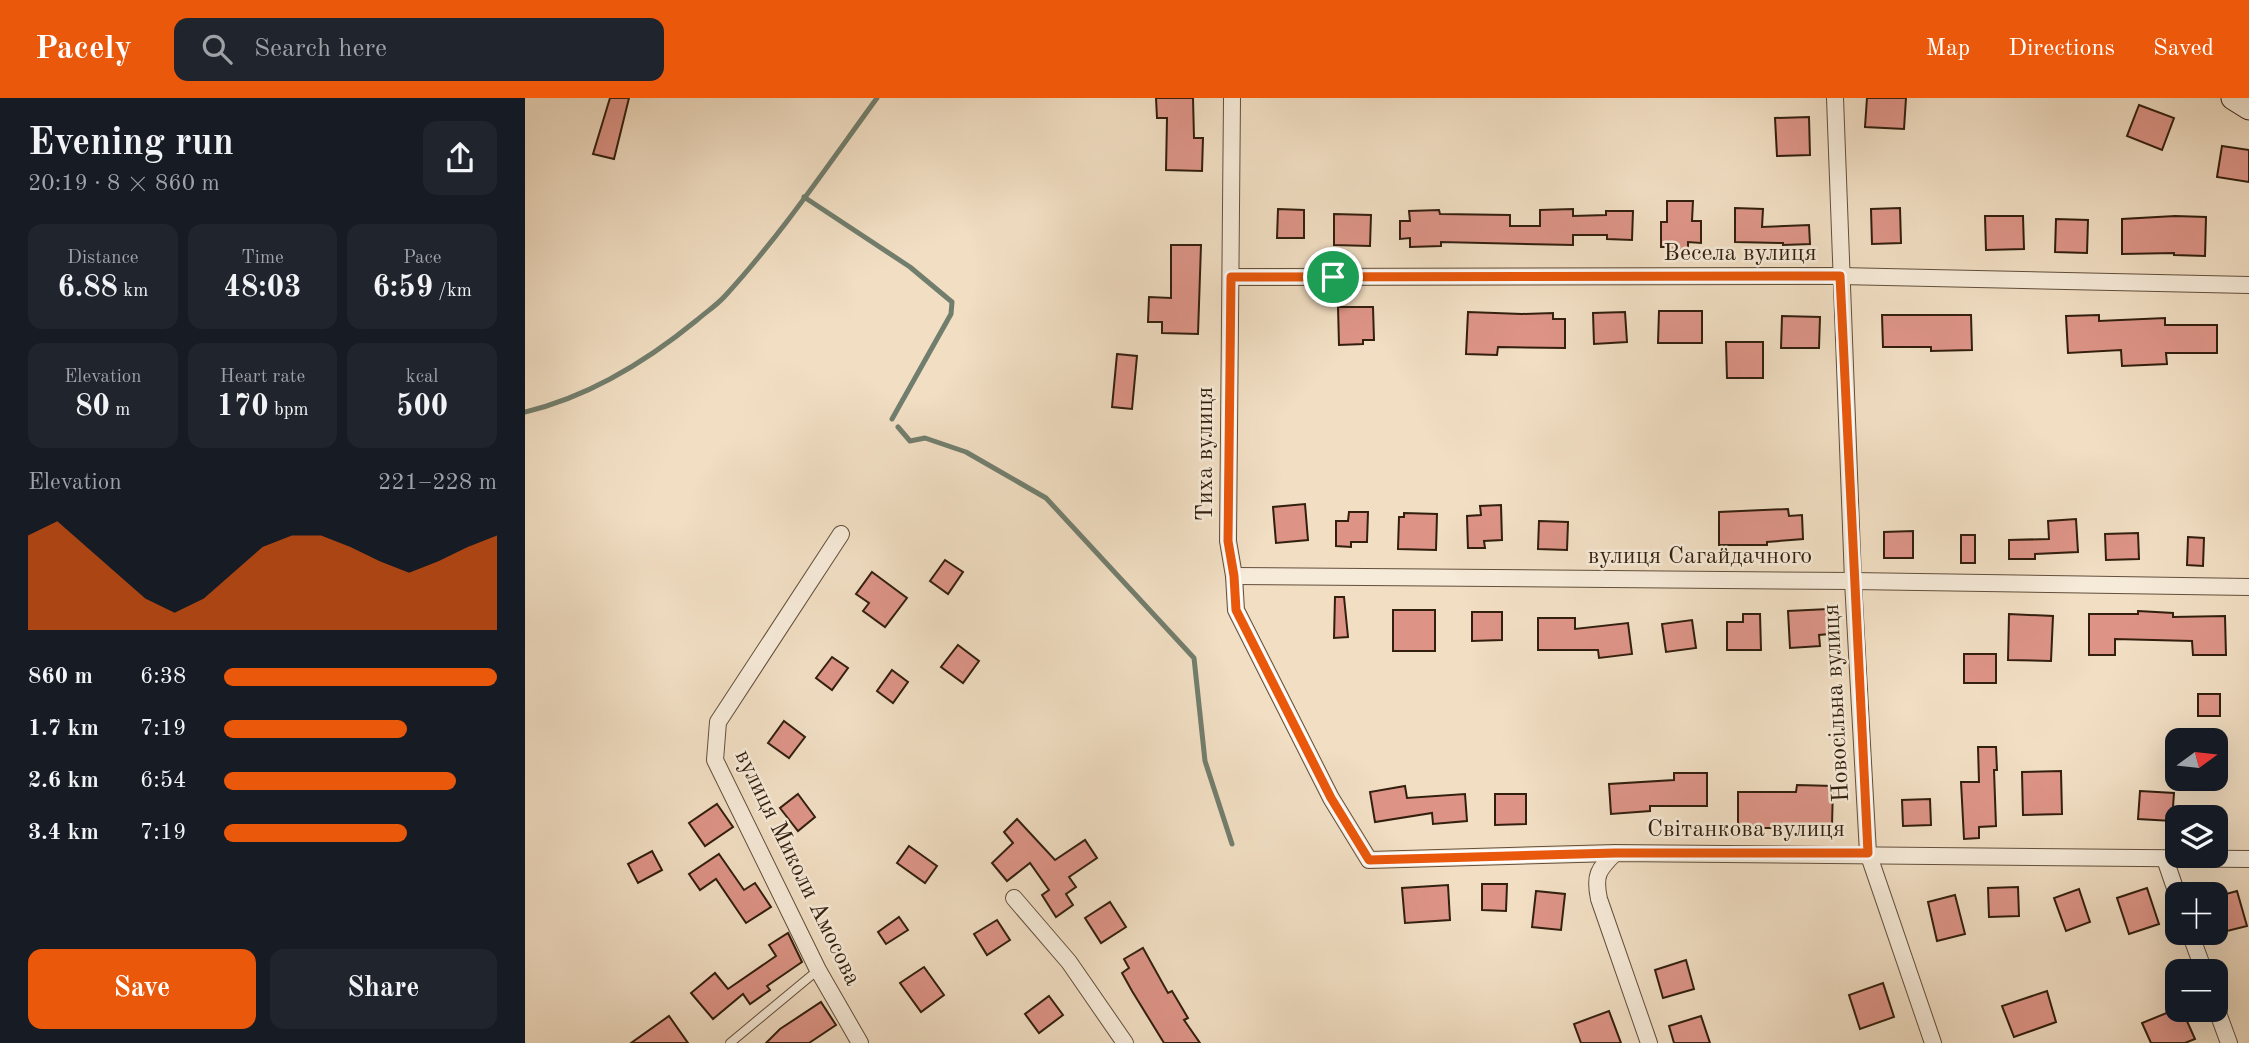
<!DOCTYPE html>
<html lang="en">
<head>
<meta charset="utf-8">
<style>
  :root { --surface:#171b24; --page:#20242c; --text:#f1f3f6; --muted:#9ea1a6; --accent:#ea580c }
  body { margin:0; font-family:"Old Standard TT",serif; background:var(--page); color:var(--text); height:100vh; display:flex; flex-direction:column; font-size:26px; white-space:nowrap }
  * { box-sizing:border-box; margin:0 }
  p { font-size:23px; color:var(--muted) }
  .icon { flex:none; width:38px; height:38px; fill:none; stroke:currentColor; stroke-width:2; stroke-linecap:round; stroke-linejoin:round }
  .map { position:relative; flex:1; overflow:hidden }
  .details { display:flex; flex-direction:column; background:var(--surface); width:525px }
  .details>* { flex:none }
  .needle { width:46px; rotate:75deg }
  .buttons { position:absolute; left:1640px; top:630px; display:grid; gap:14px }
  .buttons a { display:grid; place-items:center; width:63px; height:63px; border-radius:14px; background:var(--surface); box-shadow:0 7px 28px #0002; font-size:35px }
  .pin { position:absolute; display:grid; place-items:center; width:60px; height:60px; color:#fff; margin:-30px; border:4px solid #fff; border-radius:50%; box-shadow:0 2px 7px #0007 }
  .round { display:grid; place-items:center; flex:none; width:74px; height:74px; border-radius:14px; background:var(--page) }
  .summary { display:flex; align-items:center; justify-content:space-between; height:119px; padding:0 28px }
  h1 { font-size:38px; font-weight:700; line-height:52px }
  .figures { display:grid; grid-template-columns:repeat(3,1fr); gap:10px; height:119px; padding:7px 28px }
  .figures div { display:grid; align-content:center; border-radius:14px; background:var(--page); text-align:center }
  .figures b { font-size:30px; font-weight:700 }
  .figures small { font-size:19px; font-weight:400 }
  .figures p { font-size:19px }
  .chart { height:196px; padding:14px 28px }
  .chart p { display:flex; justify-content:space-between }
  .chart svg { width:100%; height:126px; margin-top:7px; fill:var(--accent); opacity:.7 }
  .action { display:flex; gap:14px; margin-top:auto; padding:14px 28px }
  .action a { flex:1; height:80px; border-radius:14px; background:var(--accent); color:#fff; font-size:28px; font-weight:700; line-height:80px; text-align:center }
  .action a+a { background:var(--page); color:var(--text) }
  ul { padding:0 28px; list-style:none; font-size:23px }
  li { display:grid; grid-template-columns:112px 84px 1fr; align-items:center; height:52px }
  li i { height:18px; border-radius:9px; background:var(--accent) }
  header { display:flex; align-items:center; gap:42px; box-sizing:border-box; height:98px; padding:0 35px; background:var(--accent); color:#fff }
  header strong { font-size:33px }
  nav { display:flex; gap:38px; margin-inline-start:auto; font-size:24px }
  .search { width:490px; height:63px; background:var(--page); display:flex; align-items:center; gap:18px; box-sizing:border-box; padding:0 24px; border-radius:14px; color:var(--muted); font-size:26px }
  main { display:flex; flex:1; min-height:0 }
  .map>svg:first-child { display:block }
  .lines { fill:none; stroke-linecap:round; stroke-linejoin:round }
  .stream { stroke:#727e6d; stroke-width:5 }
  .building { fill:#dd9487; stroke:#321f0e; stroke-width:2 }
  .lane-casing { stroke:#624f3b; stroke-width:10 }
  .street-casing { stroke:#624f3b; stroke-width:18 }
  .secondary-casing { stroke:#321f0e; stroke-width:25 }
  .lane { stroke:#f6ead8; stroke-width:8 }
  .street { stroke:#f6ead8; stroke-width:16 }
  .secondary { stroke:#f6ead8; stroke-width:23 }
  .route-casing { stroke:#fff; stroke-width:14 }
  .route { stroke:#ea580c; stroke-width:9 }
  .labels { text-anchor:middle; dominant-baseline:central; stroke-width:5; stroke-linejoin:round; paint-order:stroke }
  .street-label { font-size:24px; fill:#321f0e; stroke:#f6ead8 }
</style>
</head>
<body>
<header>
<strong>Pacely</strong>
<div class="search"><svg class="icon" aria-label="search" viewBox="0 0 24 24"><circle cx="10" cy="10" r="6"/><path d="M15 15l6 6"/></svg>Search here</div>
<nav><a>Map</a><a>Directions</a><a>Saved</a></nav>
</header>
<main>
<section class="details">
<div class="summary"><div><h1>Evening run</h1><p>20:19 · 8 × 860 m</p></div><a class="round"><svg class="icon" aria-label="share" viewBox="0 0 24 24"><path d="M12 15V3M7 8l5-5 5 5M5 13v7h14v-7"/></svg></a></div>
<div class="figures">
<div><p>Distance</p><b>6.88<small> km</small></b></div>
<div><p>Time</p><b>48:03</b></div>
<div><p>Pace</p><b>6:59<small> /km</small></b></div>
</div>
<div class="figures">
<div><p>Elevation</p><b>80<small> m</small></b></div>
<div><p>Heart rate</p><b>170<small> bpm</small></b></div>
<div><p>kcal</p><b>500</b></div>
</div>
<div class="chart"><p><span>Elevation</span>221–228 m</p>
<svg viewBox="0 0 160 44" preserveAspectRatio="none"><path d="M0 44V11L10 6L20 15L30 24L40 33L50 38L60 33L70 24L80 15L90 11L100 11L110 15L120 20L130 24L140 20L150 15L160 11V44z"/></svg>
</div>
<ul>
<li><b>860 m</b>6:38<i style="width:100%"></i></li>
<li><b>1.7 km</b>7:19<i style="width:67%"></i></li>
<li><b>2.6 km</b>6:54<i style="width:85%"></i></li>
<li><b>3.4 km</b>7:19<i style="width:67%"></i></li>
</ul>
<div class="action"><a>Save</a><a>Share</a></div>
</section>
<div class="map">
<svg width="1724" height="945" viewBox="0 0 1724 945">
  <rect width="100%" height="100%" fill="#f1dec3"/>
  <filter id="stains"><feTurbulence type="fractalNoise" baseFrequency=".00286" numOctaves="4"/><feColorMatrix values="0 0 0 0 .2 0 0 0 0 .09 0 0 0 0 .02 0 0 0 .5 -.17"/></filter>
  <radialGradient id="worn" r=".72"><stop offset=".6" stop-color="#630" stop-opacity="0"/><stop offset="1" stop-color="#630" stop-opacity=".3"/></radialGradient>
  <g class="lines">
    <g class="stream">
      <polyline points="279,99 385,169 427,204 426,216 367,321"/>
      <path d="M0,314C63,299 122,263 172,222C181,214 192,207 200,198C256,137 303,67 352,0"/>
      <polyline points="373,329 385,343 400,340 441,354 521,400 669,560 680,663 707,746"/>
    </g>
  </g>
  <g class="building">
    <polygon points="85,0 104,0 89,61 68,56"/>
    <polygon points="631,0 668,0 669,40 678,40 677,73 641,72 642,20 632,20"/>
    <polygon points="1342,0 1381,0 1379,31 1340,29"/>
    <polygon points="1614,7 1649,20 1637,52 1602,38"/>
    <polygon points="1284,19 1285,57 1252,58 1250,20"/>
    <polygon points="1697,48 1724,52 1724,84 1692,79"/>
    <polygon points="1142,103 1168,103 1167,123 1176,123 1176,145 1163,144 1163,158 1146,157 1146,149 1136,149 1136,124 1142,124"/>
    <polygon points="1210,110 1238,111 1237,129 1284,127 1285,146 1258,147 1258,145 1210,144"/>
    <polygon points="1375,110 1376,145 1347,146 1346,111"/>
    <polygon points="753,111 779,112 779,140 752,140"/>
    <polygon points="1048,111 1048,118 1081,117 1081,113 1108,113 1107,142 1082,141 1082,137 1048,137 1048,147 916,144 916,148 885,149 885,140 875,141 875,123 885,123 884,113 914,112 915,116 985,117 985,128 1015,128 1015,112"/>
    <polygon points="809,116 846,117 845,148 809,147"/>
    <polygon points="1460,118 1498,118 1499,151 1461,152"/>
    <polygon points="1650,118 1681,119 1680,158 1649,157 1649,155 1597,156 1597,121"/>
    <polygon points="1531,121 1563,122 1562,155 1530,154"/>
    <polygon points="646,147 676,147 673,236 637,235 637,224 623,224 624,199 646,200"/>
    <polygon points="813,209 848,209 849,242 838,242 838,246 814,247"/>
    <polygon points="1134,213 1177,213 1177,245 1133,245"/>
    <polygon points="943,214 997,216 1028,215 1028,221 1040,221 1040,250 973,249 972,257 941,256"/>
    <polygon points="1100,214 1102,244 1069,246 1068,215"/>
    <polygon points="1357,217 1446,217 1447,252 1406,253 1406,249 1358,249"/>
    <polygon points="1574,217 1574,223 1640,220 1640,227 1692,227 1692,255 1641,255 1642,266 1597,268 1596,252 1543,255 1541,218"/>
    <polygon points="1257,218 1295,219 1294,250 1256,250"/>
    <polygon points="1201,244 1238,244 1238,280 1202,280"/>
    <polygon points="592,256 612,258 607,311 587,309"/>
    <polygon points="780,406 783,442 751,445 748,409"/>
    <polygon points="976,407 977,442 959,443 960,450 943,450 942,418 956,417 955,408"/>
    <polygon points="1263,411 1264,418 1277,417 1278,441 1242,444 1242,447 1194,447 1194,414"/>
    <polygon points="824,414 843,414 842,444 826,444 826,449 811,448 811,423 823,423"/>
    <polygon points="879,415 912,416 911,452 873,451 874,419 879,419"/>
    <polygon points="1551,421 1553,454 1510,456 1510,461 1484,461 1484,442 1524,441 1523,423"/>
    <polygon points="1014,423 1043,424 1042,452 1013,451"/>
    <polygon points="1388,433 1388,460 1359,460 1359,434"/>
    <polygon points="1613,435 1614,461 1581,462 1580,436"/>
    <rect x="1436" y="437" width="14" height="28"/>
    <polygon points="1663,439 1679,440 1678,468 1662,467"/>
    <polygon points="420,462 438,474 423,496 405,483"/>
    <polygon points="347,474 382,500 360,529 338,513 344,505 331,496"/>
    <polygon points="810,499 819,499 823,539 809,540"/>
    <polygon points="1303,511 1304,536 1294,537 1295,548 1265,550 1263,513"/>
    <rect x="868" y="512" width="42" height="41"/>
    <polygon points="1613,513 1648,515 1648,519 1700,518 1701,557 1668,557 1667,543 1590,541 1590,557 1564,557 1564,516 1613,516"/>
    <polygon points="947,514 977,514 977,542 947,543"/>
    <polygon points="1218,516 1235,516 1236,552 1202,552 1202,524 1218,524"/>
    <polygon points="1484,516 1528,518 1526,563 1483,562"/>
    <polygon points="1013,520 1050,520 1050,531 1103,525 1107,556 1074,560 1073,552 1013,552"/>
    <polygon points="1167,522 1171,550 1141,554 1137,526"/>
    <polygon points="433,547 454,563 438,585 416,569"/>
    <rect x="1439" y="556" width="32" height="29"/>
    <polygon points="307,559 323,570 307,592 291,580"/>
    <polygon points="367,572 383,584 368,605 352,593"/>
    <rect x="1673" y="596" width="22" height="22"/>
    <polygon points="259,623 280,639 264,660 243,645"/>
    <polygon points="1453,649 1471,649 1472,672 1469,672 1471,728 1454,729 1454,740 1439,741 1436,684 1454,684"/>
    <polygon points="1536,673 1537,716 1498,717 1497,674"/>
    <polygon points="1149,675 1182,675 1182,708 1125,708 1125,713 1086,716 1084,686 1149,682"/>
    <polygon points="1272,687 1308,688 1307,728 1247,726 1247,730 1213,730 1213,694 1271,694"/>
    <polygon points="880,688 882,700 940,696 942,723 908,726 907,715 850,724 845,694"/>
    <polygon points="1615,693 1649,695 1647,723 1613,721"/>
    <polygon points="273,696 290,719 273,733 255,710"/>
    <polygon points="970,696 1001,696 1001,726 970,727"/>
    <polygon points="1405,701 1406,727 1378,728 1377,702"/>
    <polygon points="192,706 208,729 180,748 164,725"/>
    <polygon points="492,721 530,762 560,742 572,760 544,779 551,789 541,796 548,807 531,819 517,797 524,792 505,765 482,783 467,765 488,745 479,734"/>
    <polygon points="384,748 412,768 400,785 372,765"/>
    <polygon points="127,753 137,772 113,785 103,766"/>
    <polygon points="194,756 219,792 230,785 246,809 221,825 191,781 175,792 164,776"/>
    <polygon points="957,786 982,786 981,813 957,812"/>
    <polygon points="923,787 925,822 880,825 877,790"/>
    <polygon points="1493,789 1494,818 1464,819 1463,790"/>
    <polygon points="1622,790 1634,826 1604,836 1592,800"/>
    <polygon points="1554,791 1565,824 1541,833 1529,800"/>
    <polygon points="1011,793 1040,796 1036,832 1007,829"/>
    <polygon points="1712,793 1722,828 1690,836 1690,799"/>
    <polygon points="1430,797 1440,836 1412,843 1403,804"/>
    <polygon points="585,804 601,829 576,845 560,820"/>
    <polygon points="374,819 383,832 361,846 353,834"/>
    <polygon points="472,822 485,842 462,857 449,836"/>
    <polygon points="263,835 277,864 242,888 245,892 225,906 218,896 188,921 166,895 190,875 203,891 251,858 244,847"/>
    <polygon points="618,850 643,895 647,893 663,920 659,922 675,945 639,945 607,893 597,875 604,870 599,861"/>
    <polygon points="1161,862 1169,891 1138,900 1130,872"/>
    <polygon points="399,869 419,897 396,914 375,885"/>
    <polygon points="1358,885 1369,919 1335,931 1324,897"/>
    <polygon points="1522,893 1531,924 1489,939 1477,908"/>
    <polygon points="524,898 538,917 514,935 500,916"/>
    <polygon points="296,904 311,927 284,945 241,945 255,931"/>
    <polygon points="1649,912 1657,912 1670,941 1660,945 1626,945 1617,925"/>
    <polygon points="1084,913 1096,945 1056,945 1049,926"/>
    <polygon points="144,918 163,945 106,945"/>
    <polygon points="1176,918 1185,945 1149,945 1144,928"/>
  </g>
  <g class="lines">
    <defs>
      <polyline id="lane" points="205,945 293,872"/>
      <g id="street">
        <polyline points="707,0 703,443 709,478 711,512 806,700 844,762 1090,755 1724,761"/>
        <polyline points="1310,0 1328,483 1343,755 1408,945"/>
        <polyline points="706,179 1315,178 1724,187"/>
        <polyline points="316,436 193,624 190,662 293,872 335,945"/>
        <polyline points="709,478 1328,483 1724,489"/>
        <path d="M1090,755C1073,772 1069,777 1074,801L1124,945"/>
        <polyline points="1640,761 1652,796"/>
        <polyline points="489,800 544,864 600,945"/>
        <polyline points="1665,835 1679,873"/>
        <polyline points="1690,907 1704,945"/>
      </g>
      <polyline id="secondary" points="1708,0 1724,10"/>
    </defs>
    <use href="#lane" class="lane-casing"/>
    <use href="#street" class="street-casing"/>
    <use href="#secondary" class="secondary-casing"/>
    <use href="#lane" class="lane"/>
    <use href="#street" class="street"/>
    <use href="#secondary" class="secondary"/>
  </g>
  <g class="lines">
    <defs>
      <polygon id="route" points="1315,178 1343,755 1090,755 844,762 806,700 711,512 709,478 703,443 706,179"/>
    </defs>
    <use href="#route" class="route-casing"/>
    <use href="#route" class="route"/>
  </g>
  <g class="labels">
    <g class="street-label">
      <text x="1215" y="156">Весела вулиця</text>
      <text transform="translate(681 356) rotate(-90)">Тиха вулиця</text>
      <text x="1175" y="459">вулиця Сагайдачного</text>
      <text transform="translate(1312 605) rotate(-93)">Новосільна вулиця</text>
      <text x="1221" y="732">Світанкова вулиця</text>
      <text transform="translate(272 770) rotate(64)">вулиця Миколи Амосова</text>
    </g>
  </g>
  <rect width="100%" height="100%" filter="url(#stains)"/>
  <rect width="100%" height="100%" fill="url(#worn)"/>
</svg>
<div class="buttons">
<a><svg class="needle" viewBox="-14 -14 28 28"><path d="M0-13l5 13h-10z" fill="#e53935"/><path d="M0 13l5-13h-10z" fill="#9ea1a6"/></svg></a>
<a><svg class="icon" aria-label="layers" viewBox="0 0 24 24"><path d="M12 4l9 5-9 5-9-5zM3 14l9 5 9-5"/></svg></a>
<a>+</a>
<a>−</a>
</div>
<div class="pin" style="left:808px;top:179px;background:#1e9e55"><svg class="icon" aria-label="arrive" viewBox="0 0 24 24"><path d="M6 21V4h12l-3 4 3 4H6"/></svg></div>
</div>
</main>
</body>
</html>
